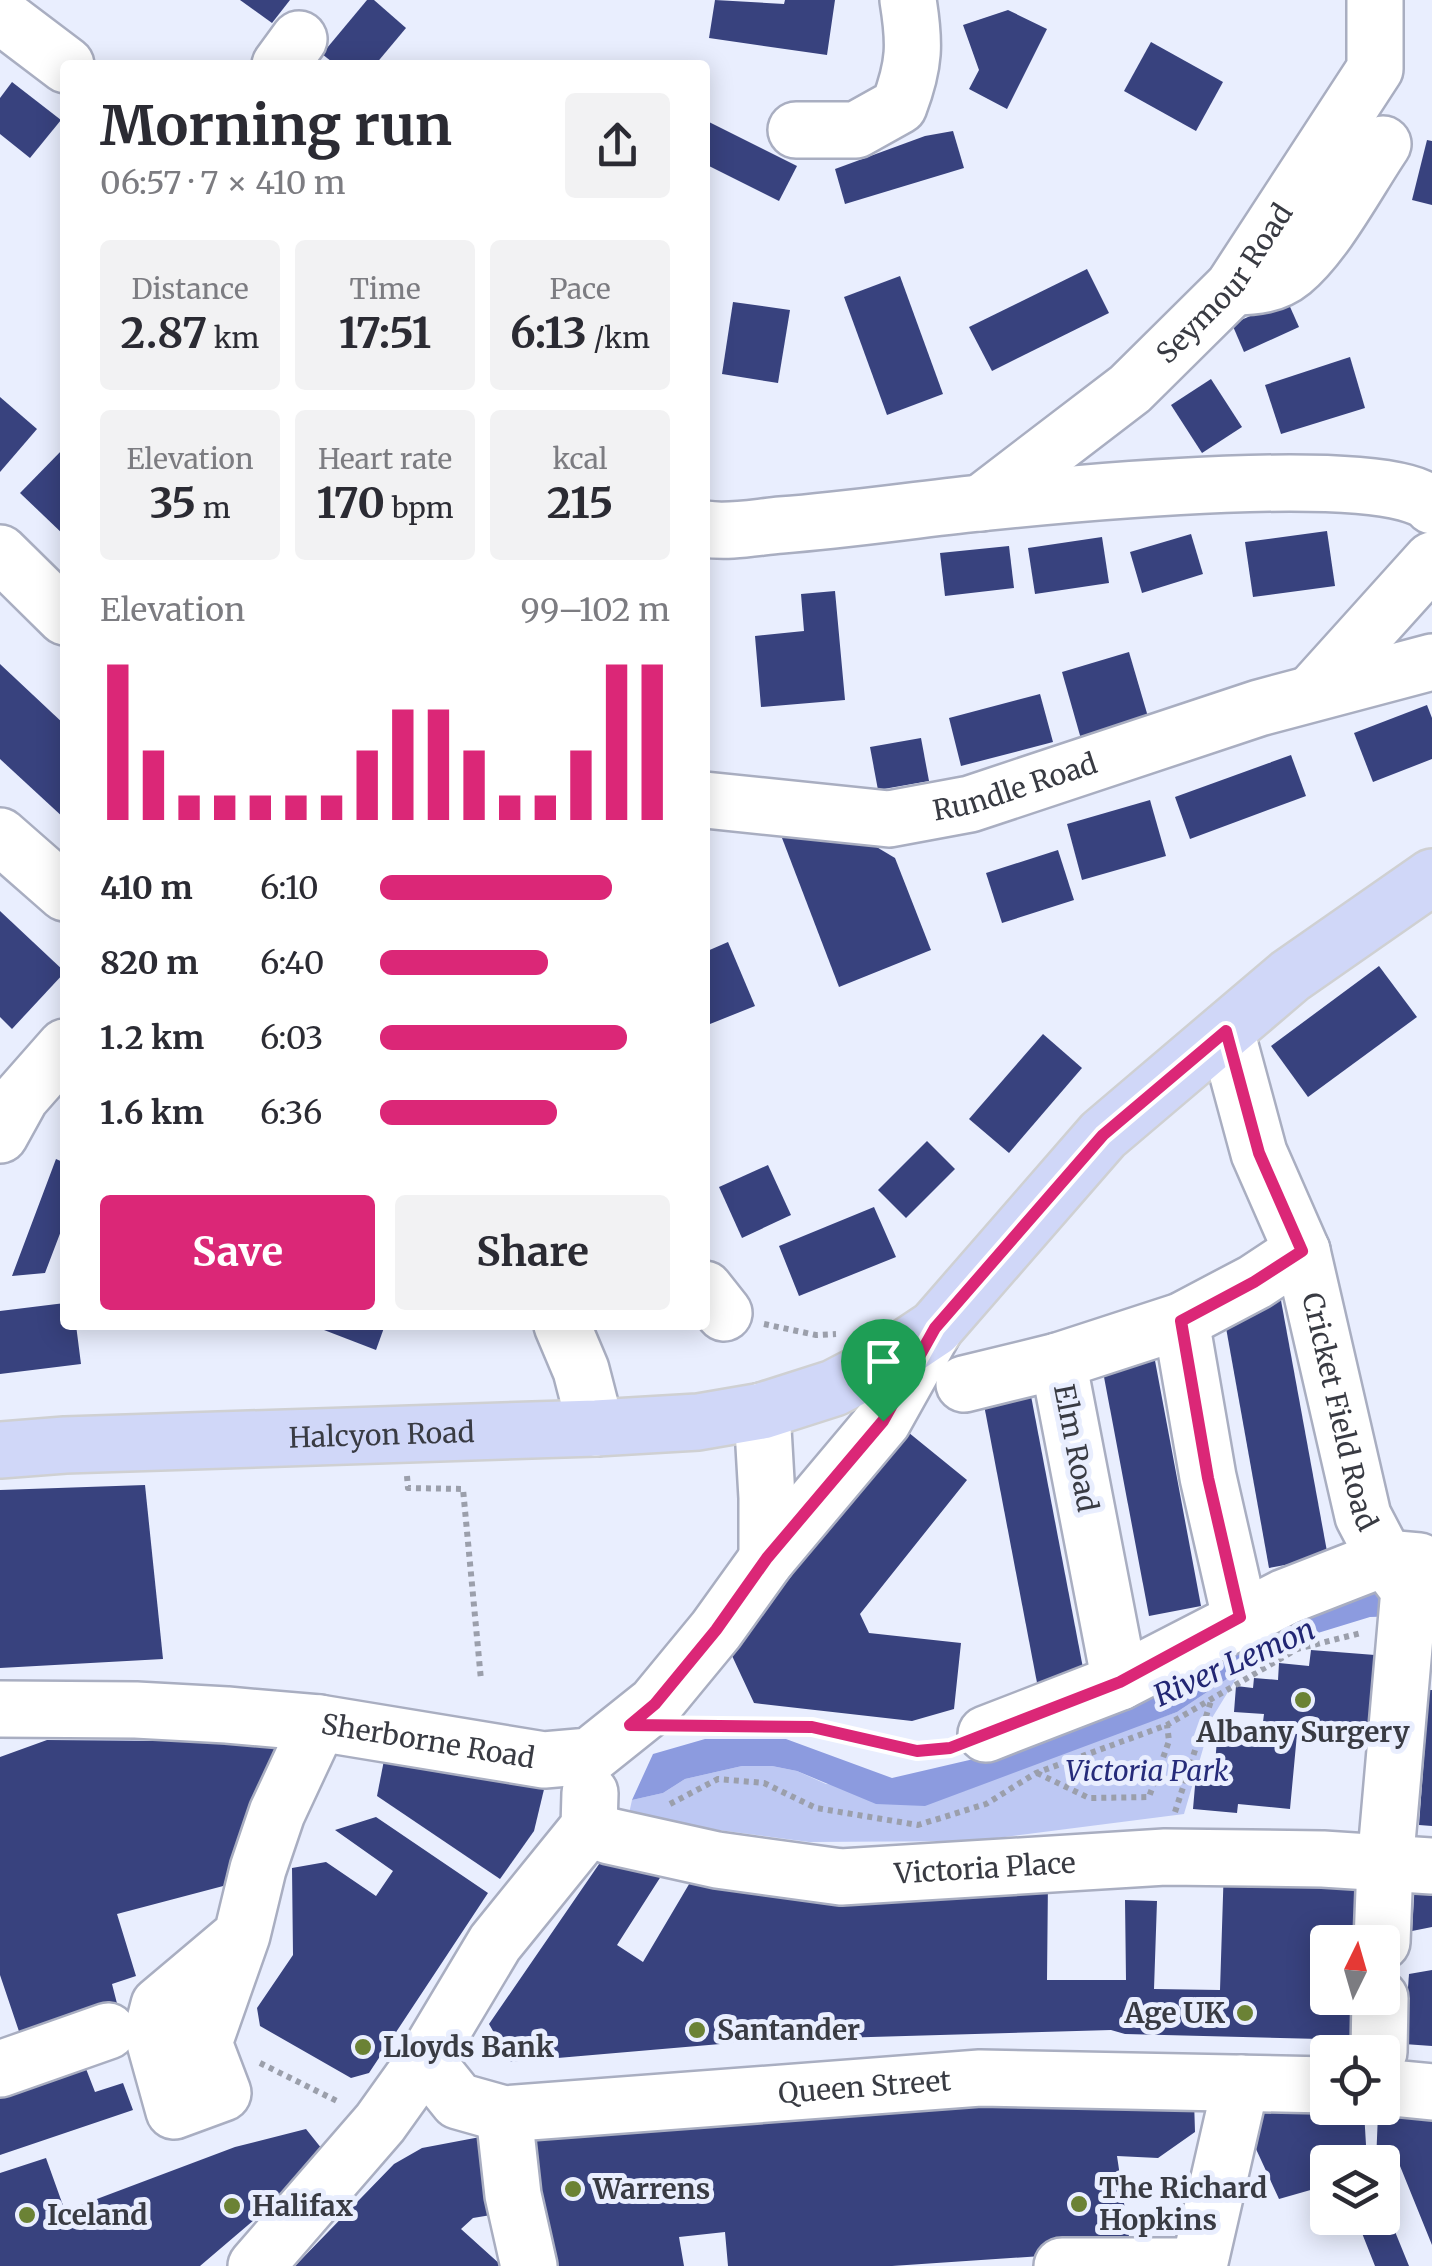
<!DOCTYPE html>
<html lang="en">
<head>
<meta charset="utf-8">
<style>
  :root { --surface:#fff; --page:#f2f2f3; --text:#2b2b33; --muted:#7c7c81; --accent:#db2777 }
  body { margin:0; font-family:Merriweather,serif; background:var(--page); color:var(--text); height:100vh; display:flex; flex-direction:column; font-size:38px; white-space:nowrap }
  * { box-sizing:border-box; margin:0 }
  p { font-size:32px; color:var(--muted) }
  .icon { flex:none; width:55px; height:55px; fill:none; stroke:currentColor; stroke-width:2; stroke-linecap:round; stroke-linejoin:round }
  .map { position:relative; flex:1; overflow:hidden }
  .panel { position:absolute; left:60px; top:60px; width:650px; height:1270px; display:flex; flex-direction:column; background:var(--surface); border-radius:10px; box-shadow:0 5px 25px #0003 }
  .panel>* { flex:none }
  .needle { width:65px; rotate:5deg }
  .tools { position:absolute; left:1310px; top:1925px; display:grid; gap:20px }
  .tools a { display:grid; place-items:center; width:90px; height:90px; border-radius:10px; background:var(--surface); box-shadow:0 5px 25px #0003; font-size:50px }
  .pin { position:absolute; display:grid; place-items:center; width:85px; height:85px; color:#fff; margin:-102px -42px; border-radius:50% 50% 50% 0; rotate:-45deg; box-shadow:0 0 10px #0007 }
  .pin .icon { rotate:45deg }
  .round { display:grid; place-items:center; flex:none; width:105px; height:105px; border-radius:10px; background:var(--page) }
  .head { display:flex; align-items:center; justify-content:space-between; height:170px; padding:0 40px }
  h1 { font-size:55px; font-weight:700; line-height:75px }
  .stats { display:grid; grid-template-columns:repeat(3,1fr); gap:15px; height:170px; padding:10px 40px }
  .stats div { display:grid; align-content:center; border-radius:10px; background:var(--page); text-align:center }
  .stats b { font-size:42px; font-weight:700 }
  .stats small { font-size:28px; font-weight:400 }
  .stats p { font-size:28px }
  .chart { height:280px; padding:20px 40px }
  .chart p { display:flex; justify-content:space-between }
  .chart svg { width:100%; height:180px; margin-top:10px; stroke:var(--accent); stroke-width:6 }
  .cta { display:flex; gap:20px; margin-top:auto; padding:20px 40px }
  .cta a { flex:1; height:115px; border-radius:10px; background:var(--accent); color:#fff; font-size:40px; font-weight:700; line-height:115px; text-align:center }
  .cta a+a { background:var(--page); color:var(--text) }
  ul { padding:0 40px; list-style:none; font-size:32px }
  li { display:grid; grid-template-columns:160px 120px 1fr; align-items:center; height:75px }
  li i { height:25px; border-radius:12px; background:var(--accent) }
  .map>svg:first-child { display:block }
  .green { fill:#bdc8f3 }
  .water { fill:#8c9bdf }
  .building { fill:#38427e }
  .lines { fill:none; stroke-linecap:round; stroke-linejoin:round }
  .minor-casing { stroke:#a9aec1; stroke-width:60 }
  .major-casing { stroke:#cfd0d2; stroke-width:60 }
  .path { stroke:#9b9fab; stroke-width:6; stroke-dasharray:5 5; stroke-linecap:butt }
  .minor { stroke:#fff; stroke-width:55 }
  .major { stroke:#d0d7f8; stroke-width:55 }
  .route-casing { stroke:#fff; stroke-width:20 }
  .route { stroke:#db2777; stroke-width:12 }
  .poi-dot { fill:#6b8235; stroke:#e9eefe; stroke-width:4 }
  .labels { text-anchor:middle; dominant-baseline:central; stroke-width:10; stroke-linejoin:round; paint-order:stroke }
  .street-label { font-size:28px; fill:#393b43; stroke:#e9eefe }
  .poi-label { font-size:28px; font-weight:bold; fill:#393b43; stroke:#e9eefe; text-anchor:start }
  .park-label { font-size:28px; font-style:italic; fill:#262b7a; stroke:#e9eefe }
  .water-label { font-size:30px; font-style:italic; fill:#222674; stroke:#e9eefe }
</style>
</head>
<body>
<div class="map">
<svg width="1432" height="2266" viewBox="0 0 1432 2266">
  <rect width="100%" height="100%" fill="#e9eefe"/>
  <polygon class="green" points="1242,1669 1212,1718 1184,1814 974,1841 809,1842 628,1818 632,1800 663,1793 685,1779 742,1766 772,1766 797,1771 826,1784 964,1791 1065,1751 1177,1712"/>
  <polygon class="water" points="1360,1592 1378,1592 1432,1615 1370,1617 1308,1636 1242,1669 1177,1712 925,1806 876,1804 797,1771 772,1766 742,1766 685,1779 663,1793 632,1800 653,1754 705,1739 786,1739 892,1778 978,1758"/>
  <g class="building">
    <polygon points="240,0 290,0 272,23"/>
    <polygon points="367,0 374,0 406,28 375,65 336,65 322,54"/>
    <polygon points="715,0 784,4 785,0 835,0 827,55 709,38"/>
    <polygon points="1008,10 1047,29 1007,109 969,89 979,70 963,25"/>
    <polygon points="1151,42 1223,82 1196,131 1124,91"/>
    <polygon points="12,82 61,120 30,158 0,134 0,98"/>
    <polygon points="705,120 797,166 779,201 705,164"/>
    <polygon points="953,131 964,168 845,204 835,169 925,136"/>
    <polygon points="1427,140 1432,141 1432,205 1412,200"/>
    <polygon points="1087,269 1109,313 992,371 969,327"/>
    <polygon points="900,276 943,394 887,415 844,297"/>
    <polygon points="1287,300 1299,327 1244,352 1232,324"/>
    <polygon points="733,302 790,310 778,383 722,374"/>
    <polygon points="1350,357 1365,408 1281,434 1265,385"/>
    <polygon points="1211,379 1242,427 1202,453 1171,405"/>
    <polygon points="0,397 37,429 0,472"/>
    <polygon points="65,447 65,536 20,493"/>
    <polygon points="1327,531 1335,586 1253,597 1245,542"/>
    <polygon points="1191,534 1203,574 1142,593 1130,552"/>
    <polygon points="1102,537 1109,583 1035,594 1028,548"/>
    <polygon points="1009,546 1014,588 945,596 940,553"/>
    <polygon points="835,591 845,700 761,707 755,636 804,631 801,594"/>
    <polygon points="1129,652 1151,727 1083,746 1062,672"/>
    <polygon points="0,664 65,725 65,819 0,759"/>
    <polygon points="1040,694 1053,742 961,766 949,718"/>
    <polygon points="1427,705 1432,718 1432,759 1373,782 1354,733"/>
    <polygon points="921,738 929,781 878,790 870,747"/>
    <polygon points="1291,755 1306,796 1190,839 1175,797"/>
    <polygon points="1150,800 1166,856 1082,880 1067,824"/>
    <polygon points="816,825 843,827 895,858 931,950 839,987 782,838"/>
    <polygon points="1058,850 1074,900 1002,923 986,873"/>
    <polygon points="0,911 65,972 12,1029 0,1017"/>
    <polygon points="728,942 755,1006 705,1026 705,952"/>
    <polygon points="1379,966 1417,1017 1308,1097 1271,1046"/>
    <polygon points="1043,1034 1082,1068 1009,1153 969,1119"/>
    <polygon points="927,1141 955,1169 906,1218 878,1190"/>
    <polygon points="56,1159 65,1163 65,1232 61,1231 45,1273 12,1276"/>
    <polygon points="768,1165 791,1215 742,1238 719,1187"/>
    <polygon points="874,1207 896,1257 799,1296 779,1246"/>
    <polygon points="1280,1295 1328,1557 1269,1568 1223,1311"/>
    <polygon points="65,1303 65,1325 76,1325 81,1364 0,1374 0,1311"/>
    <polygon points="311,1325 385,1325 376,1350"/>
    <polygon points="1153,1350 1201,1606 1149,1616 1101,1361"/>
    <polygon points="1027,1375 1083,1668 1038,1688 980,1384"/>
    <polygon points="903,1428 967,1480 860,1614 869,1633 961,1643 954,1709 912,1721 754,1703 727,1645"/>
    <polygon points="145,1485 163,1659 0,1668 0,1490"/>
    <polygon points="1311,1650 1375,1655 1368,1732 1263,1722 1264,1714 1234,1712 1236,1686 1253,1688 1254,1678 1278,1680 1279,1663 1309,1666"/>
    <polygon points="1429,1690 1432,1690 1432,1826 1419,1825"/>
    <polygon points="1218,1726 1297,1734 1290,1809 1238,1804 1237,1813 1193,1809 1197,1763 1215,1765"/>
    <polygon points="47,1740 280,1742 227,1885 117,1914 136,1976 112,1984 121,2019 83,2061 95,2092 123,2083 133,2110 0,2155 0,2074 30,2064 0,1975 0,1757"/>
    <polygon points="386,1750 546,1781 534,1831 500,1879 377,1796"/>
    <polygon points="376,1817 488,1893 369,2073 351,2078 260,2026 257,2008 293,1955 292,1868 326,1862 376,1896 393,1871 335,1830"/>
    <polygon points="608,1851 672,1859 617,1945 643,1962 698,1869 1048,1879 1047,1980 1126,1980 1125,1900 1157,1901 1154,1989 1220,1990 1224,1865 1373,1869 1368,1942 1328,1942 1328,1998 1364,1998 1361,2040 1125,2034 1111,2030 767,2040 511,2062 489,2024"/>
    <polygon points="1415,1881 1432,1881 1432,1927 1412,1931"/>
    <polygon points="1432,1970 1432,2046 1404,2044 1409,1974"/>
    <polygon points="974,2100 1194,2100 1195,2132 1158,2158 1117,2156 1131,2250 892,2266 728,2266 725,2232 679,2237 684,2266 545,2266 526,2137"/>
    <polygon points="1249,2104 1364,2111 1367,2162 1328,2162 1328,2185 1279,2199 1250,2136"/>
    <polygon points="1378,2114 1432,2118 1432,2245 1400,2166 1376,2162"/>
    <polygon points="306,2129 326,2154 288,2191 200,2266 0,2266 0,2173 46,2158 65,2211 235,2147"/>
    <polygon points="496,2134 509,2212 473,2218 461,2229 502,2266 295,2266 394,2164 422,2148"/>
    <polygon points="1382,2202 1383,2202 1409,2266 1375,2266 1356,2218 1382,2218"/>
  </g>
  <g class="lines">
    <defs>
      <g id="minor">
        <polyline points="0,15 66,65"/>
        <polyline points="280,65 299,39"/>
        <path d="M796,130H856L899,106C915,64 915,43 908,0"/>
        <path d="M1233,287C1255,287 1275,285 1292,271C1325,244 1358,181 1383,144"/>
        <path id="s1" d="M981,503L1130,389L1233,287L1375,69V0"/>
        <path d="M705,529C729,533 757,527 781,525C847,520 913,510 979,503C1049,496 1394,460 1432,506"/>
        <polyline points="0,553 65,617"/>
        <polyline points="1313,692 1432,560"/>
        <path id="s2" d="M705,800L889,819L970,804L1259,708L1432,662"/>
        <polyline points="0,836 65,893"/>
        <path id="s3" d="M1226,1031L1259,1153L1302,1251L1363,1516L1385,1558L1409,1590L1385,1865L1382,1942"/>
        <polyline points="0,1135 21,1097 65,1047"/>
        <polyline points="705,1289 724,1313"/>
        <polyline points="1181,1321 1208,1477 1240,1617"/>
        <polyline points="562,1325 581,1370 596,1428"/>
        <polyline points="964,1384 1058,1361"/>
        <polyline points="762,1411 767,1498 767,1559"/>
        <polyline points="1120,1682 1058,1361 1181,1321 1255,1282 1302,1251"/>
        <path id="s4" d="M0,1709L136,1710L227,1715L319,1723L544,1760L590,1756L655,1704L716,1630L767,1559L883,1421L935,1328"/>
        <polyline points="986,1734 1120,1682 1285,1597 1385,1558 1419,1561"/>
        <path id="s5" d="M589,1827L609,1836L717,1860L841,1877L1165,1857L1323,1859L1432,1866"/>
        <polyline points="242,1935 159,2005 152,2032 174,2111 223,2093 204,2043 242,1935 258,1869 277,1813 319,1723"/>
        <polyline points="1379,2052 1380,1998"/>
        <path id="s6" d="M425,2060L458,2101L504,2114L980,2078L1328,2085"/>
        <polyline points="0,2069 108,2031"/>
        <polyline points="1382,2087 1432,2092"/>
        <polyline points="504,2114 513,2195 529,2266"/>
        <polyline points="256,2266 380,2123 425,2060 495,1943 589,1827 590,1793"/>
        <polyline points="1062,2266 1199,2266 1241,2083"/>
      </g>
      <g id="major">
        <path id="s7" d="M0,1450L65,1445L596,1428L698,1422L762,1411L834,1388L884,1362L935,1328L1103,1135L1290,976L1432,877"/>
      </g>
    </defs>
    <use href="#minor" class="minor-casing"/>
    <use href="#major" class="major-casing"/>
    <g class="path">
      <polyline points="764,1324 816,1335 836,1334"/>
      <polyline points="407,1476 408,1488 463,1489 481,1680"/>
      <polyline points="696,1724 812,1727 917,1751 946,1748"/>
      <polyline points="1037,1773 1089,1798 1149,1797 1169,1741 1167,1725"/>
      <polyline points="670,1804 718,1779 764,1783 816,1808 918,1825 986,1804 1036,1773 1167,1725 1297,1649 1361,1633"/>
      <polyline points="1175,1812 1211,1701"/>
      <polyline points="260,2063 339,2102"/>
    </g>
    <use href="#minor" class="minor"/>
    <use href="#major" class="major"/>
  </g>
  <g class="lines">
    <defs>
      <polygon id="route" points="1226,1031 1259,1153 1302,1251 1254,1282 1181,1321 1208,1478 1240,1617 1120,1682 950,1748 917,1751 812,1727 630,1725 655,1704 716,1630 767,1558 883,1421 935,1328 1103,1135"/>
    </defs>
    <use href="#route" class="route-casing"/>
    <use href="#route" class="route"/>
  </g>
  <g class="poi-dot">
    <circle cx="1303" cy="1700" r="10"/>
    <circle cx="1245" cy="2013" r="10"/>
    <circle cx="697" cy="2030" r="10"/>
    <circle cx="363" cy="2047" r="10"/>
    <circle cx="573" cy="2189" r="10"/>
    <circle cx="1079" cy="2204" r="10"/>
    <circle cx="232" cy="2206" r="10"/>
    <circle cx="27" cy="2215" r="10"/>
  </g>
  <g class="labels">
    <g class="street-label">
      <text stroke="none"><textPath href="#s1" startOffset="330">Seymour Road</textPath></text>
      <text stroke="none"><textPath href="#s2" startOffset="315">Rundle Road</textPath></text>
      <text stroke="none"><textPath href="#s3" startOffset="398">Cricket Field Road</textPath></text>
      <text stroke="none"><textPath href="#s7" startOffset="382">Halcyon Road</textPath></text>
      <text transform="translate(1076 1448) rotate(79)">Elm Road</text>
      <text stroke="none"><textPath href="#s4" startOffset="430">Sherborne Road</textPath></text>
      <text stroke="none"><textPath href="#s5" startOffset="402">Victoria Place</textPath></text>
      <text stroke="none"><textPath href="#s6" startOffset="462">Queen Street</textPath></text>
    </g>
    <g class="poi-label">
      <text x="1303" y="1732" text-anchor="middle">Albany Surgery</text>
      <text x="1225" y="2013" text-anchor="end">Age UK</text>
      <text x="717" y="2030">Santander</text>
      <text x="383" y="2047">Lloyds Bank</text>
      <text x="1099" y="2188">The Richard<tspan x="1099" dy="32">Hopkins</tspan></text>
      <text x="593" y="2189">Warrens</text>
      <text x="252" y="2206">Halifax</text>
      <text x="47" y="2215">Iceland</text>
    </g>
    <g class="park-label">
      <text x="1147" y="1771">Victoria Park</text>
    </g>
    <g class="water-label">
      <text transform="translate(1234 1662) rotate(-24)">River Lemon</text>
    </g>
  </g>
</svg>
<div class="tools">
<a><svg class="needle" viewBox="-14 -14 28 28"><path d="M0-13l5 13h-10z" fill="#e53935"/><path d="M0 13l5-13h-10z" fill="#7c7c81"/></svg></a>
<a><svg class="icon" aria-label="locate" viewBox="0 0 24 24"><circle cx="12" cy="12" r="6"/><path d="M12 2v4M12 18v4M2 12h4M18 12h4"/></svg></a>
<a><svg class="icon" aria-label="layers" viewBox="0 0 24 24"><path d="M12 4l9 5-9 5-9-5zM3 14l9 5 9-5"/></svg></a>
</div>
<div class="pin" style="left:883px;top:1421px;background:#1e9e55"><svg class="icon" aria-label="arrive" viewBox="0 0 24 24"><path d="M6 21V4h12l-3 4 3 4H6"/></svg></div>
<section class="panel">
<div class="head"><div><h1>Morning run</h1><p>06:57 · 7 × 410 m</p></div><a class="round"><svg class="icon" aria-label="share" viewBox="0 0 24 24"><path d="M12 15V3M7 8l5-5 5 5M5 13v7h14v-7"/></svg></a></div>
<div class="stats">
<div><p>Distance</p><b>2.87<small> km</small></b></div>
<div><p>Time</p><b>17:51</b></div>
<div><p>Pace</p><b>6:13<small> /km</small></b></div>
</div>
<div class="stats">
<div><p>Elevation</p><b>35<small> m</small></b></div>
<div><p>Heart rate</p><b>170<small> bpm</small></b></div>
<div><p>kcal</p><b>215</b></div>
</div>
<div class="chart"><p><span>Elevation</span>99–102 m</p>
<svg viewBox="0 0 160 44" preserveAspectRatio="none"><path d="M5 44V6M15 44V27M25 44V38M35 44V38M45 44V38M55 44V38M65 44V38M75 44V27M85 44V17M95 44V17M105 44V27M115 44V38M125 44V38M135 44V27M145 44V6M155 44V6"/></svg>
</div>
<ul>
<li><b>410 m</b>6:10<i style="width:80%"></i></li>
<li><b>820 m</b>6:40<i style="width:58%"></i></li>
<li><b>1.2 km</b>6:03<i style="width:85%"></i></li>
<li><b>1.6 km</b>6:36<i style="width:61%"></i></li>
</ul>
<div class="cta"><a>Save</a><a>Share</a></div>
</section>
</div>
</body>
</html>
